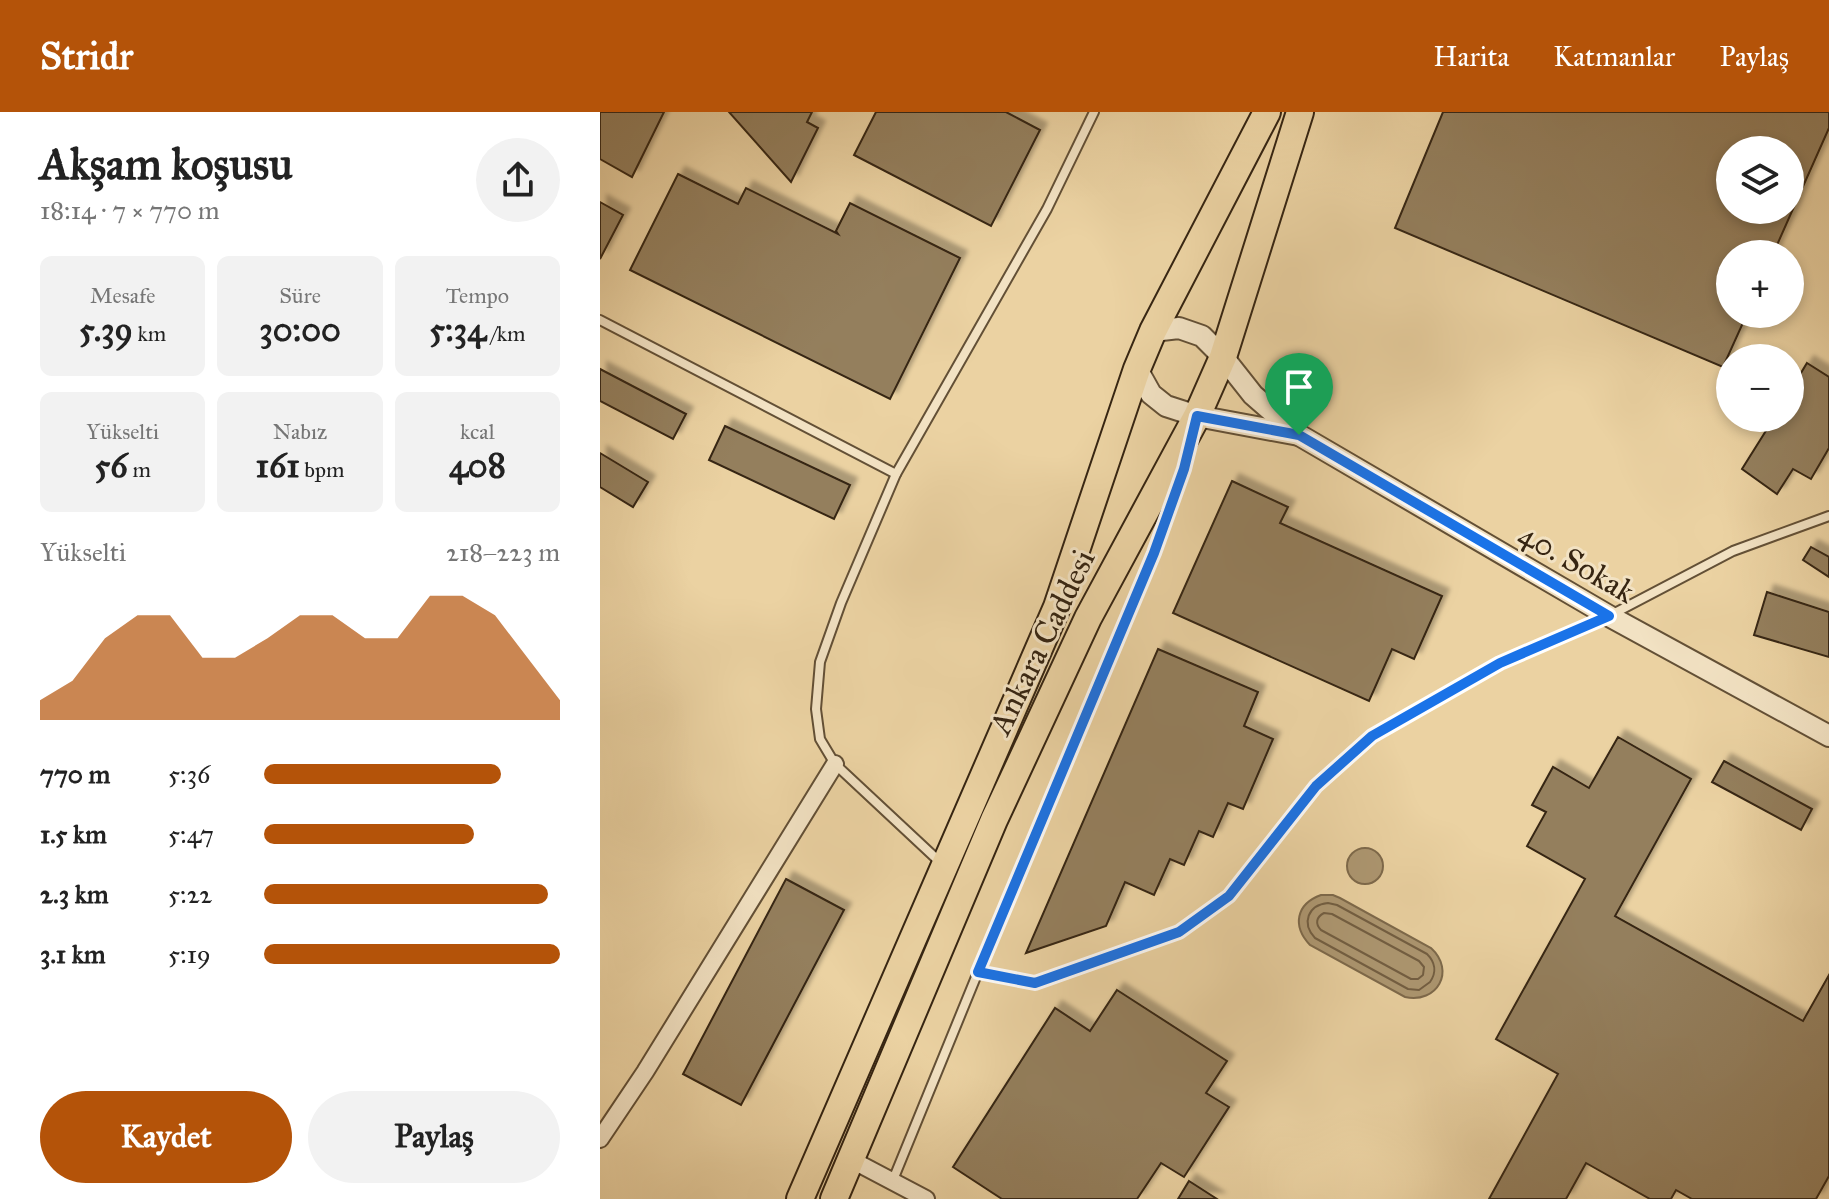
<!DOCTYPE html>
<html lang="tr">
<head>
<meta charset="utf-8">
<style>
  :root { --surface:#fff; --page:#f2f2f2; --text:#222; --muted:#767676; --accent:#b45309 }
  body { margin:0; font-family:"IM FELL Great Primer",serif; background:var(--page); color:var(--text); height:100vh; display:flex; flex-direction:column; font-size:30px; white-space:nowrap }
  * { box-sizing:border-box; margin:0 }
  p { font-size:26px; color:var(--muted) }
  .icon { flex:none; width:44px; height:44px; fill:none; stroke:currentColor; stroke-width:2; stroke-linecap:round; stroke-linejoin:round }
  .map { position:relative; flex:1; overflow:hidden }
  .sheet { display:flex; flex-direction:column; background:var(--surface); width:600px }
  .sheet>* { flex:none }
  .tools { position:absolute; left:1116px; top:24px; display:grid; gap:16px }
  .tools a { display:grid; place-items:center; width:88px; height:88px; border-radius:50%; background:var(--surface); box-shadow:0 4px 12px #0003; font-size:40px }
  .pin { position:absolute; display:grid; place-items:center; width:68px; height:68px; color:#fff; margin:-82px -34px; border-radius:50% 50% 50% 0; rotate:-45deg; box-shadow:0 0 8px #0007 }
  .pin .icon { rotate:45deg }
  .round { display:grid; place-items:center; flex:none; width:84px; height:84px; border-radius:42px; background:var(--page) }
  .summary { display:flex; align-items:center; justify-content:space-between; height:136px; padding:0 40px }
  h1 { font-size:44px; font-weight:700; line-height:60px }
  .stats { display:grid; grid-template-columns:repeat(3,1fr); gap:12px; height:136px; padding:8px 40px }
  .stats div { display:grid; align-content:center; border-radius:12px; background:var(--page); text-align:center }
  .stats b { font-size:34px; font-weight:700 }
  .stats small { font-size:22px; font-weight:400 }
  .stats p { font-size:22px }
  .chart { height:224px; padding:16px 40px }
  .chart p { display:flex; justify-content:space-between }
  .chart svg { width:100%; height:144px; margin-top:8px; fill:var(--accent); opacity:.7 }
  .cta { display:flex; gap:16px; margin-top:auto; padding:16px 40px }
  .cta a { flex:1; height:92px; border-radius:48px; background:var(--accent); color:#fff; font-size:32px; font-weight:700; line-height:92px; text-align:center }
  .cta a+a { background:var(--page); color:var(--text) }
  ul { padding:0 40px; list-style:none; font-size:26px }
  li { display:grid; grid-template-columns:128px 96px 1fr; align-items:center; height:60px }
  li i { height:20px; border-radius:10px; background:var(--accent) }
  header { display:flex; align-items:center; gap:48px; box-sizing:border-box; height:112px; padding:0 40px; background:var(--accent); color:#fff }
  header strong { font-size:38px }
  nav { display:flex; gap:44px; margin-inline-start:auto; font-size:28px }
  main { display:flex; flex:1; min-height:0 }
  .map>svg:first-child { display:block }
  .water { fill:#ad9771; stroke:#7d694b; stroke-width:2 }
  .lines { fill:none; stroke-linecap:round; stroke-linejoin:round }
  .shore { stroke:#725e42; stroke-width:2 }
  .building { fill:#947f5d; stroke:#362512; stroke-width:2; fill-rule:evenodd; filter:url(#shadow) }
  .service-casing { stroke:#635036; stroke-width:12 }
  .minor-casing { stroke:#635036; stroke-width:20 }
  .tertiary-casing { stroke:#635036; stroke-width:24 }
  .trunk-casing { stroke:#362512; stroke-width:30 }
  .service { stroke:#f2e2c3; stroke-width:8 }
  .minor { stroke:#f2e2c3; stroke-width:16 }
  .tertiary { stroke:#f2e2c3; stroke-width:20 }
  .trunk { stroke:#ebd2a2; stroke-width:26 }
  .route-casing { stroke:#fff; stroke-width:16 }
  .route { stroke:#1a73e8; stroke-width:10 }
  .labels { text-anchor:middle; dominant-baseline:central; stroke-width:6; stroke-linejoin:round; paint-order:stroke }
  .street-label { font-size:32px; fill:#362512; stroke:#f2e2c3 }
</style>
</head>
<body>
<header>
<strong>Stridr</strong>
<nav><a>Harita</a><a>Katmanlar</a><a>Paylaş</a></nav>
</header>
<main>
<section class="sheet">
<div class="summary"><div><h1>Akşam koşusu</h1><p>18:14 · 7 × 770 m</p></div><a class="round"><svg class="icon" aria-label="share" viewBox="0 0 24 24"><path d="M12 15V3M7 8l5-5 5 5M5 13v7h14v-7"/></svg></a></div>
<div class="stats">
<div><p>Mesafe</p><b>5.39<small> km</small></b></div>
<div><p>Süre</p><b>30:00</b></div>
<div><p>Tempo</p><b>5:34<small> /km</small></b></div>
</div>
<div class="stats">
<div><p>Yükselti</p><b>56<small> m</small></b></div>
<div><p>Nabız</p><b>161<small> bpm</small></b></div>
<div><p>kcal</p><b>408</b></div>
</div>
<div class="chart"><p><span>Yükselti</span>218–223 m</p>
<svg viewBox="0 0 160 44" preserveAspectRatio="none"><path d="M0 44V38L10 32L20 19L30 12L40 12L50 25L60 25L70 19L80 12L90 12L100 19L110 19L120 6L130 6L140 12L150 25L160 38V44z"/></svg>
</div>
<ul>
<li><b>770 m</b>5:36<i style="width:80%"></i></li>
<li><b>1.5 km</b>5:47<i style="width:71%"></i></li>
<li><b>2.3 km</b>5:22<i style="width:96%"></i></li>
<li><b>3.1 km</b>5:19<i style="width:100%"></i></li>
</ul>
<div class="cta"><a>Kaydet</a><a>Paylaş</a></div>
</section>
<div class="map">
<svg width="1229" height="1087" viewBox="0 0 1229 1087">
  <defs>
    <filter id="shadow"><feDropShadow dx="7" dy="-7" stdDeviation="2" flood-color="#0004"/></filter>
  </defs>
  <rect width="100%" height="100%" fill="#ebd2a2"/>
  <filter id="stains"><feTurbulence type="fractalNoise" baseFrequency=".0025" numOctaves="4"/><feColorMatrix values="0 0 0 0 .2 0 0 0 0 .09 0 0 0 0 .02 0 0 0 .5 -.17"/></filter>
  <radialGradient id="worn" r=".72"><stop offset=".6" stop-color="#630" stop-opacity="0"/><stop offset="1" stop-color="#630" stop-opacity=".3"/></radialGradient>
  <g class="water">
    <circle cx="765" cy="754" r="18"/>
    <path d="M721,783H733L740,786L831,836C856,859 837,892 805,885L710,833C692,814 696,792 721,783Z"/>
  </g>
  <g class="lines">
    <g class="shore">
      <path d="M728,791L737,793L827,842C835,850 837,860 830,870L819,878L808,877L715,826C701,811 708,793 728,791Z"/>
      <path d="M724,801L732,802L819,849L824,855L823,863L818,867H811L721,818C715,812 716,805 724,801Z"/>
    </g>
  </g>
  <g class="building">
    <polygon points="0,0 64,0 32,65 0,47"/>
    <polygon points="129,0 212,0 207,10 218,16 191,70"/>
    <polygon points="276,0 406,0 440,18 391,114 254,43"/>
    <path d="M843,0H1229V16L1173,142H1130V202H1147L1123,255L795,116ZM1130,38H1190V98H1130Z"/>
    <polygon points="78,62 138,92 146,76 238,122 236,119 250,91 360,146 290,287 30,158"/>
    <polygon points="0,90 23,103 0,147"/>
    <polygon points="1207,251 1229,265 1229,336 1211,367 1193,357 1177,382 1142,357 1174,306 1190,306 1190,279"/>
    <polygon points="0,257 86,302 73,327 0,289"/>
    <polygon points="125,314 250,373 234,407 109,348"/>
    <polygon points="0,341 48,370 33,395 0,375"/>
    <polygon points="632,369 688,395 680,411 842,484 814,547 792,537 769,589 573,501"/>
    <polygon points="1211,435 1229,445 1229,465 1203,448"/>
    <polygon points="1167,480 1229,500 1229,545 1154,523"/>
    <polygon points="558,537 658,580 644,614 673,627 643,697 628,691 613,725 599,719 584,753 570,747 554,783 525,770 506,814 426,841"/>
    <polygon points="1018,625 1091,667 1015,804 1203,909 1229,863 1229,1064 1216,1087 1092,1087 1076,1078 1071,1087 1050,1087 986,1051 966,1087 889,1087 958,962 896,927 985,767 927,734 946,700 932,693 953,655 989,676"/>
    <polygon points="1124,649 1212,697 1201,718 1112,670"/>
    <polygon points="186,767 244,798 141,993 83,962"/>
    <polygon points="517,878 627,949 606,981 629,995 584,1065 561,1051 537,1087 402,1087 353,1055 455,896 490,919"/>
    <polygon points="589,1069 617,1087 578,1087"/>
  </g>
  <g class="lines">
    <defs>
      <g id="service">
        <polyline points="0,208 296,362"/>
        <polyline points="341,751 235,652 220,627 216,597 220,550 241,491 296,362 447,97 494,0"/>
        <polyline points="378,860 435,871 579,820 629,784 716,674 772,624 900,551 1009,504 1133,439 1229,404"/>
        <polyline points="293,1068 378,860 554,441 588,343"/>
      </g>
      <g id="minor">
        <polyline points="0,1027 45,960 235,652"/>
        <polyline points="250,1047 326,1087"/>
      </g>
      <g id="tertiary">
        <polyline points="553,219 579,216 602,224 623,245 653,283 699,323 1009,504 1229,624"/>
        <polyline points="537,257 551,282 566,294 597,304 699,323"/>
      </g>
      <g id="trunk">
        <polyline points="200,1087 457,495 537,257 553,219 667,0"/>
        <polyline points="234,1087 394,708 488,506 597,304 623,245 700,0"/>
      </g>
    </defs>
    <use href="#service" class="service-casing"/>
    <use href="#minor" class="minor-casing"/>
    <use href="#tertiary" class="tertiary-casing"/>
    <use href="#trunk" class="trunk-casing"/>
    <use href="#service" class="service"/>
    <use href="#minor" class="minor"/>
    <use href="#tertiary" class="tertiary"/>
    <use href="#trunk" class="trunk"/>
  </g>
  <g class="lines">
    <defs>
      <polygon id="route" points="597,304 699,323 1009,504 900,551 772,624 716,674 629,784 579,820 435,871 378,860 554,441 584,357"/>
    </defs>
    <use href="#route" class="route-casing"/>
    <use href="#route" class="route"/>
  </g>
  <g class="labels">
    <g class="street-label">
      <text transform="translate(977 451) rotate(30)">40. Sokak</text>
      <text transform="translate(442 530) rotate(-64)">Ankara Caddesi</text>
    </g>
  </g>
  <rect width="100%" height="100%" filter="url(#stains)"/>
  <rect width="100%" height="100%" fill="url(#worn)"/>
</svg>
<div class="tools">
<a><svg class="icon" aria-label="layers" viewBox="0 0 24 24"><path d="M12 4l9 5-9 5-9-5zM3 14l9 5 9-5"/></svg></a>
<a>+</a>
<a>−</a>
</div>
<div class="pin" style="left:699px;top:323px;background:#1e9e55"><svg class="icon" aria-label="arrive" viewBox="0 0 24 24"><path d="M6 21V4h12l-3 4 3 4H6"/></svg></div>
</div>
</main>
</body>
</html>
